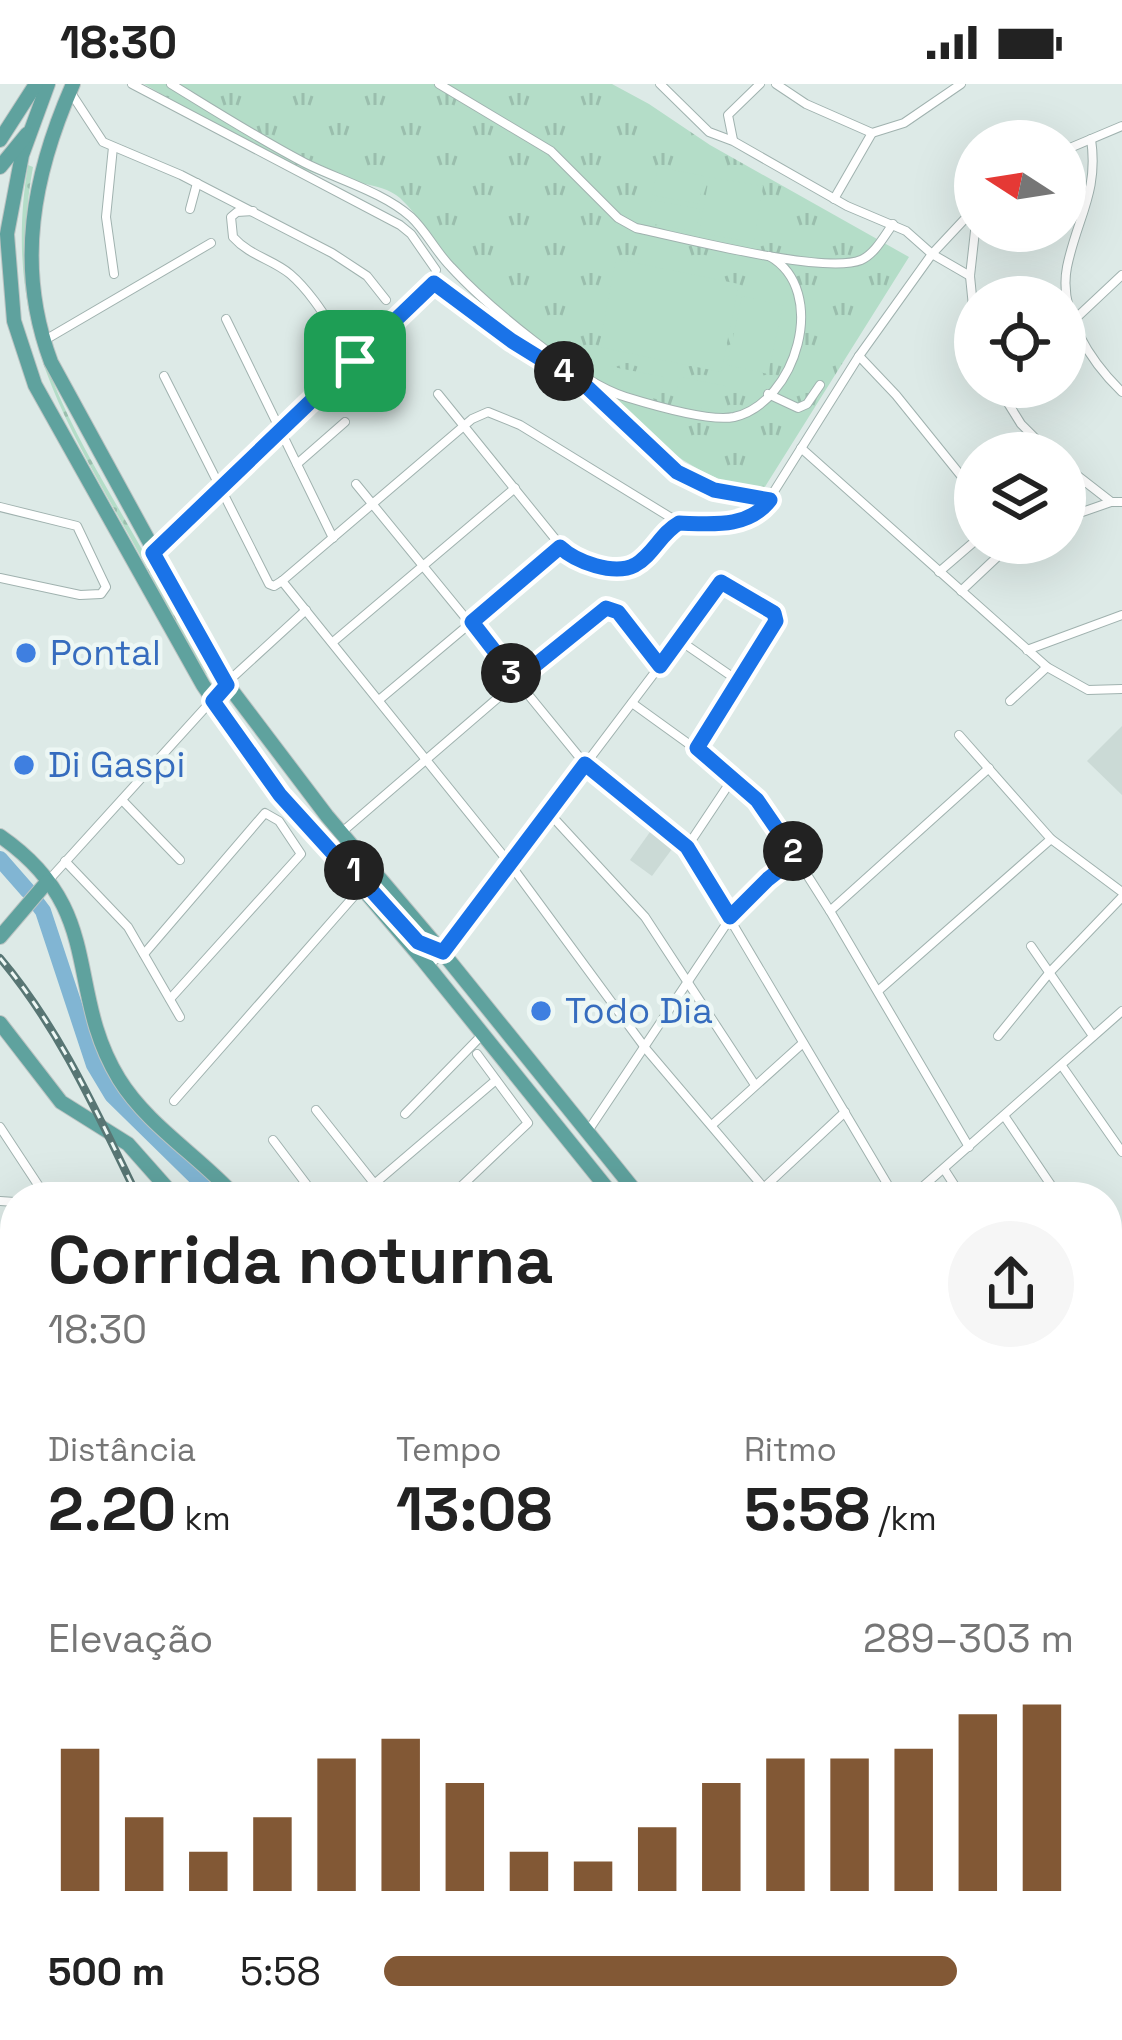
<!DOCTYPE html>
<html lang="pt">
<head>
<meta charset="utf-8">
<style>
  :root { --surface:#fff; --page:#f6f6f6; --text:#222; --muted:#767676; --accent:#825835 }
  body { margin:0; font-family:"Space Grotesk",sans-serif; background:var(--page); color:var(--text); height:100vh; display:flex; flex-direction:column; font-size:45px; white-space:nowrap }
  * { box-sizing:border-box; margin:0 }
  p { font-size:39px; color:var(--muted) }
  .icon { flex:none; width:66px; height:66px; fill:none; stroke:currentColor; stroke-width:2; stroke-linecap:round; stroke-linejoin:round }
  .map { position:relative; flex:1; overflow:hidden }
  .sheet { position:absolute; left:0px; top:1098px; width:1122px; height:858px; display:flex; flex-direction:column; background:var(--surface); border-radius:48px 48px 0 0; box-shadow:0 12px 48px #0002 }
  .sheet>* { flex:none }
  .needle { width:78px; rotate:282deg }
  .tools { position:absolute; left:954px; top:36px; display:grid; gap:24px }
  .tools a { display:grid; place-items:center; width:132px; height:132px; border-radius:50%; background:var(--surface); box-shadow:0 12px 48px #0002; font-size:60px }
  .pin { position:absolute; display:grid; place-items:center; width:102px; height:102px; color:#fff; margin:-51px; border-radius:24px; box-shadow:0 6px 18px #0006 }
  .km { position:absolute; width:60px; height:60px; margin:-30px; border-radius:50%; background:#222; color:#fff; font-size:33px; line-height:60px; text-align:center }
  .round { display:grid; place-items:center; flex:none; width:126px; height:126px; border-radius:63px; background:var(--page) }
  .head { display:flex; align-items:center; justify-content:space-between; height:204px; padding:0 48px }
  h1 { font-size:66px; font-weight:700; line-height:90px }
  .figures { display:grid; grid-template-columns:repeat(3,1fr); gap:18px; height:204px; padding:12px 48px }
  .figures div { display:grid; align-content:center }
  .figures b { font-size:60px; font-weight:700 }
  .figures small { font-size:33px; font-weight:400 }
  .figures p { font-size:33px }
  .chart { height:336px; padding:24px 48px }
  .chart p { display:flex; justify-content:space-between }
  .chart svg { width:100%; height:216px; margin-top:12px; stroke:var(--accent); stroke-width:6 }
  ul { padding:0 48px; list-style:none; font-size:39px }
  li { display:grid; grid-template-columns:192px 144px 1fr; align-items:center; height:90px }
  li i { height:30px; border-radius:15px; background:var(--accent) }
  .status { display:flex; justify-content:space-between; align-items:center; height:84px; padding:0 60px; background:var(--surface); direction:ltr }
  .status svg { height:33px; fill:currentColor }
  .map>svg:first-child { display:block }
  .built { fill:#cbdad6 }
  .grass { fill:url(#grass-dots) }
  .park { fill:url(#park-tufts) }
  .pitch { fill:#b4ddc8 }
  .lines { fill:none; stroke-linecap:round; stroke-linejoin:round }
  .river { stroke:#81b5d3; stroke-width:16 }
  .street-casing { stroke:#a0b2af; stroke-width:10 }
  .secondary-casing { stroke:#9cb6b2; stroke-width:15 }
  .primary-casing { stroke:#bcc4c3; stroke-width:16 }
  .street { stroke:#fff; stroke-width:8 }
  .secondary { stroke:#fff; stroke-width:12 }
  .primary { stroke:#5fa29e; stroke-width:14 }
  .rail-casing { stroke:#587674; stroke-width:8 }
  .rail { stroke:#edf7f4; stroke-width:3; stroke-dasharray:9; stroke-linecap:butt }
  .route-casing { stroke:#fff; stroke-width:24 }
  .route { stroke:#1a73e8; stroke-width:15 }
  .shop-dot { fill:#3f7fe0; stroke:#edf7f4; stroke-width:4.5 }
  .labels { text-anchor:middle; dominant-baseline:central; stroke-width:9; stroke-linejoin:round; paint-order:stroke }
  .shop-label { font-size:36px; fill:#366cbe; stroke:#edf7f4; text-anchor:start }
</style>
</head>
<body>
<div class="status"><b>18:30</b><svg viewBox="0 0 49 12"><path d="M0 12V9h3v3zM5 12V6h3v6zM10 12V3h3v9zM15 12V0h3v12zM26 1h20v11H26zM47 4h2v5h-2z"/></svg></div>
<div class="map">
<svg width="1122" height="1956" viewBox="0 0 1122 1956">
  <defs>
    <pattern id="grass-dots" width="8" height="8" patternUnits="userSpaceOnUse" patternTransform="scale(3)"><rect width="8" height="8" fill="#b4ddc8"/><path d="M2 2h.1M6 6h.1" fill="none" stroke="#9abead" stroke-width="1.8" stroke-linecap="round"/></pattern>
    <pattern id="park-tufts" width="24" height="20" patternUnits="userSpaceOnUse" patternTransform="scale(3)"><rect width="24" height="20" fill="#b4ddc8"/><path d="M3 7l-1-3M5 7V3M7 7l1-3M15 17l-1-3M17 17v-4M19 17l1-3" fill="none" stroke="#9abead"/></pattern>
  </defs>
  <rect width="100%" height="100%" fill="#ddeae7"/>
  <g class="built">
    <polygon points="1122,642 1122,711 1087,677"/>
    <polygon points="650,748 672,765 652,792 630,776"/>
  </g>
  <path class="grass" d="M28,81L33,83C0,264 86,357 164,506C179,534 204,565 211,594C188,575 162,513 147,484C71,344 0,251 28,81Z"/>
  <path class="park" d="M144,0H612L649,20L710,61L909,173L761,409C675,387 645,344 580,292C533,254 482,218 443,172C428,153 420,132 400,114C380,97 346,100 322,92C259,71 202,33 144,0Z"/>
  <g class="pitch">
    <polygon points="658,83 704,92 699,120 652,111"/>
    <polygon points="709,93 763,102 754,158 699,149"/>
    <polygon points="652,116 700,125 696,148 647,139"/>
    <polygon points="616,175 739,200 721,288 599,263"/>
    <polygon points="742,212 783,221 768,290 727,281"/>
    <polygon points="608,282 664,293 660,316 604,302"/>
    <polygon points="680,293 726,302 721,328 673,319"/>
  </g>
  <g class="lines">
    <g class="river">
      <polyline points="0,775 28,807"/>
      <polyline points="34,815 43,827 94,981 112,1011 216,1113"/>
      <polyline points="779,1941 793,1956"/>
    </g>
    <defs>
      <g id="street">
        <polyline points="132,0 400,141 411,150 436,186"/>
        <path d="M171,0C215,27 259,55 305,79C339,96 383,108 411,133C426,147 436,168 451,183C485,220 580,300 626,313C652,321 709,338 734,333C796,319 830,206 769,172"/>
        <path d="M439,0L551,67L618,134L636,144C680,153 824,191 861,176C875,170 884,152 893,140"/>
        <polyline points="660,0 709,48 733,57 847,122 906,147 932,170 970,192"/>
        <polyline points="776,0 806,20 872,49 904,39 961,0"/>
        <polyline points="71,9 103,58 181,91 332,169 367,192 386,216"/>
        <path d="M1091,55C1099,108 1077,134 1067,183C1058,229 1091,278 1122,308"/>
        <polyline points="733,56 728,31 760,0"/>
        <polyline points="113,63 106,133 114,190"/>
        <polyline points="1065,66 1122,42"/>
        <polyline points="834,115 872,49"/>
        <polyline points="190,125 197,99"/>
        <path d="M253,127L237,128L231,133L233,153C250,172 272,175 290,190C316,212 335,250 355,277"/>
        <polyline points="226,235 333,454"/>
        <polyline points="1074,236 1122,191"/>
        <polyline points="975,243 970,192 975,147"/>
        <polyline points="45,256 211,159"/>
        <polyline points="859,272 896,311 975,409"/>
        <polyline points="164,292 269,500 274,502 282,497"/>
        <polyline points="998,303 1021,340 1050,369"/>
        <path d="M438,310L569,472C581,479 593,480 607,482C649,488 649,457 678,438C709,440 737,443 763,425L859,272L932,170L975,124"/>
        <polyline points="768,310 798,324 807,320 820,301"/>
        <polyline points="801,364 1047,583 1088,606 1122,605"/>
        <polyline points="297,380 345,338"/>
        <polyline points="1065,382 1110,417"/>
        <polyline points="356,400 585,680 687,763 895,1113"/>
        <polyline points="1065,403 1084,399"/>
        <polyline points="0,423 77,442 106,503 101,510 80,511 0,494"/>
        <polyline points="1065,434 1111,418 1122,418"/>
        <polyline points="154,468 434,199 512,257 588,304 677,388 714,406 770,416"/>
        <polyline points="939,488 975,457"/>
        <polyline points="282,497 510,780 646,965 764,1104"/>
        <polyline points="282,497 472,335 488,328 520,341 678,438"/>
        <polyline points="961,507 1012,459"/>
        <polyline points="679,556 737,596"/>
        <polyline points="333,558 515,404"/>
        <polyline points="1027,566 1122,531"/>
        <polyline points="379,616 561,463"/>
        <polyline points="1010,617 1047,583"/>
        <polyline points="632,619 718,681 771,734 830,827 969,1063"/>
        <polyline points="959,651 1051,755 1122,808"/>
        <polyline points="122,716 180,776"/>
        <polyline points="549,729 645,833 755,1001"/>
        <polyline points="342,748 600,526 618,528 660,582"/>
        <polyline points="687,763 733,694"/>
        <polyline points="65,777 128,843 180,933"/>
        <polyline points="47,798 234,592 306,526"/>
        <polyline points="830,827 989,684"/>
        <polyline points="1031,862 1093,952"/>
        <polyline points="144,870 265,729 279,737 301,770 170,915"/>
        <polyline points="428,882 443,869 723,498 777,535 697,664"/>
        <polyline points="878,907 1051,755"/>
        <polyline points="998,952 1050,888 1122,813"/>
        <polyline points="1062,982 1122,1068"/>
        <polyline points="174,1017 362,803"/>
        <polyline points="316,1026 385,1113"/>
        <polyline points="405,1030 482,951"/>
        <polyline points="1005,1033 1059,1113"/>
        <polyline points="712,1041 803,959"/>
        <polyline points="0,1043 46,1113"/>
        <polyline points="588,1047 731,833 768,795 797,773"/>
        <polyline points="273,1056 316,1113"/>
        <polyline points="944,1085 962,1113"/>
        <polyline points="359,1113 496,996"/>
        <polyline points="450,1113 528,1039 477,970"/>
        <polyline points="754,1113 845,1028"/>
        <polyline points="911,1113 1122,927"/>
        <polyline points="0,1117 15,1118"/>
        <polyline points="1107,1184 1122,1206"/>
        <polyline points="0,1194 15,1218"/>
        <polyline points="1107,1340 1122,1363"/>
        <polyline points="0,1425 15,1339"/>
        <polyline points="1107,1488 1122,1512"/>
        <polyline points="0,1519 15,1526"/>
        <polyline points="15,1543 15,1559"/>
        <polyline points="1112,1595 1122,1606"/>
        <polyline points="1107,1598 1122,1589"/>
        <polyline points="1107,1744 1122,1731"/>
        <polyline points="1107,1776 1122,1796"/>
        <polyline points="0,1793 15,1792"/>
        <polyline points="0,1802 15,1802"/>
        <polyline points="0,1848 15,1847"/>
        <polyline points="0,1915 15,1919"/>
        <polyline points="90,1941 104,1956"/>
        <polyline points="192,1941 202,1956"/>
        <polyline points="388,1941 402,1956"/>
        <polyline points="568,1941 580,1956"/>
        <polyline points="831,1941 843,1956"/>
        <polyline points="964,1941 972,1956"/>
        <polyline points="849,1956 867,1941"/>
        <polyline points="944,1956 963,1941"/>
      </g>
      <polyline id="secondary" points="1107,1335 1122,1326"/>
      <g id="primary">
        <polyline points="48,0 22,71 7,150 14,237 35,301 203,601 252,674 423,876 614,1113"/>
        <path d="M73,0C33,91 15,182 51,278L227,600L327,732L443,869L640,1113"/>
        <polyline points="0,56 36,0"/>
        <polyline points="0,83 27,50"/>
        <path d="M0,752C107,826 64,905 119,995C148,1042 199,1072 236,1113"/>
        <polyline points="0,853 47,798"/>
        <polyline points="0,939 61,1018 128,1060 175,1113"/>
        <polyline points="1107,1928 1122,1953"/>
        <polyline points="749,1941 763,1956"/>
        <polyline points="791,1941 809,1956"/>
        <polyline points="1090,1941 1101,1956"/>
      </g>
    </defs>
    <use href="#street" class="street-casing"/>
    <use href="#secondary" class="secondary-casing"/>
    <use href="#primary" class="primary-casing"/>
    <use href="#street" class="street"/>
    <use href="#secondary" class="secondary"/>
    <use href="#primary" class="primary"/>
    <defs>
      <g id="rail">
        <path d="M0,874C60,945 98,1031 138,1113"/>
        <polyline points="716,1941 729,1956"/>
      </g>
    </defs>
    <use href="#rail" class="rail-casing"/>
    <use href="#rail" class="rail"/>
  </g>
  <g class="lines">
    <defs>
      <path id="route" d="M434,199L512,257L588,304L677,388L714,406L770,416C748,445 711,440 679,439C661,449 653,471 635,481C614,492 576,478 560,463L472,538L517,596L606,524L618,528L660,582L721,498L774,529L776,537L697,664L757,716L796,773L768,795L730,833L687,763L585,680L443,868L418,858L345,777H340L280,711L213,617L227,601L153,469Z"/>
    </defs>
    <use href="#route" class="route-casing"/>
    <use href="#route" class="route"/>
  </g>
  <g class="shop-dot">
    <circle cx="26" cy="569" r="12"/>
    <circle cx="24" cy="681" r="12"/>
    <circle cx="541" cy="927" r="12"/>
  </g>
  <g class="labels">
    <g class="shop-label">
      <text x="50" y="569">Pontal</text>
      <text x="48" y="681">Di Gaspi</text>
      <text x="565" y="927">Todo Dia</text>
    </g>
  </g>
</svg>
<div class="tools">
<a><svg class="needle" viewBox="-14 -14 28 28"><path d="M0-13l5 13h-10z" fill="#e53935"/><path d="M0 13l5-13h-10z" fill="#767676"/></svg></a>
<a><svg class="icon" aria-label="locate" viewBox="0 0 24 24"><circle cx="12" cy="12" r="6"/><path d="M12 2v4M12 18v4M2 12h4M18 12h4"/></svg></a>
<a><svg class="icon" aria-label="layers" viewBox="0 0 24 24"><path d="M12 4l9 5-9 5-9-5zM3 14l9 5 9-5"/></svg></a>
</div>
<div class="pin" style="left:355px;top:277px;background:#1e9e55"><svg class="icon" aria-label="arrive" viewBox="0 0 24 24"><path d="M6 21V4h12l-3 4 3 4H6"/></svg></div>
<b class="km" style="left:354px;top:786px">1</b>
<b class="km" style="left:793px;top:767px">2</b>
<b class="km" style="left:511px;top:589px">3</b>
<b class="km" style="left:564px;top:287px">4</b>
<section class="sheet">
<div class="head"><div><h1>Corrida noturna</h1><p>18:30</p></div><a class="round"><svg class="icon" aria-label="share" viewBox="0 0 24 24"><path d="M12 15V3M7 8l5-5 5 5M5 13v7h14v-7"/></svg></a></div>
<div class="figures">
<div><p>Distância</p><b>2.20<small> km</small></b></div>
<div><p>Tempo</p><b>13:08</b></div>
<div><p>Ritmo</p><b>5:58<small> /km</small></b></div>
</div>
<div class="chart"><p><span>Elevação</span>289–303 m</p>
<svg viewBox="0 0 160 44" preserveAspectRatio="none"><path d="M5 44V15M15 44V29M25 44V36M35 44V29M45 44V17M55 44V13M65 44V22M75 44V36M85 44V38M95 44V31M105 44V22M115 44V17M125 44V17M135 44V15M145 44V8M155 44V6"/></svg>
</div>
<ul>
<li><b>500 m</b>5:58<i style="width:83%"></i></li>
</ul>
</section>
</div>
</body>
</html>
